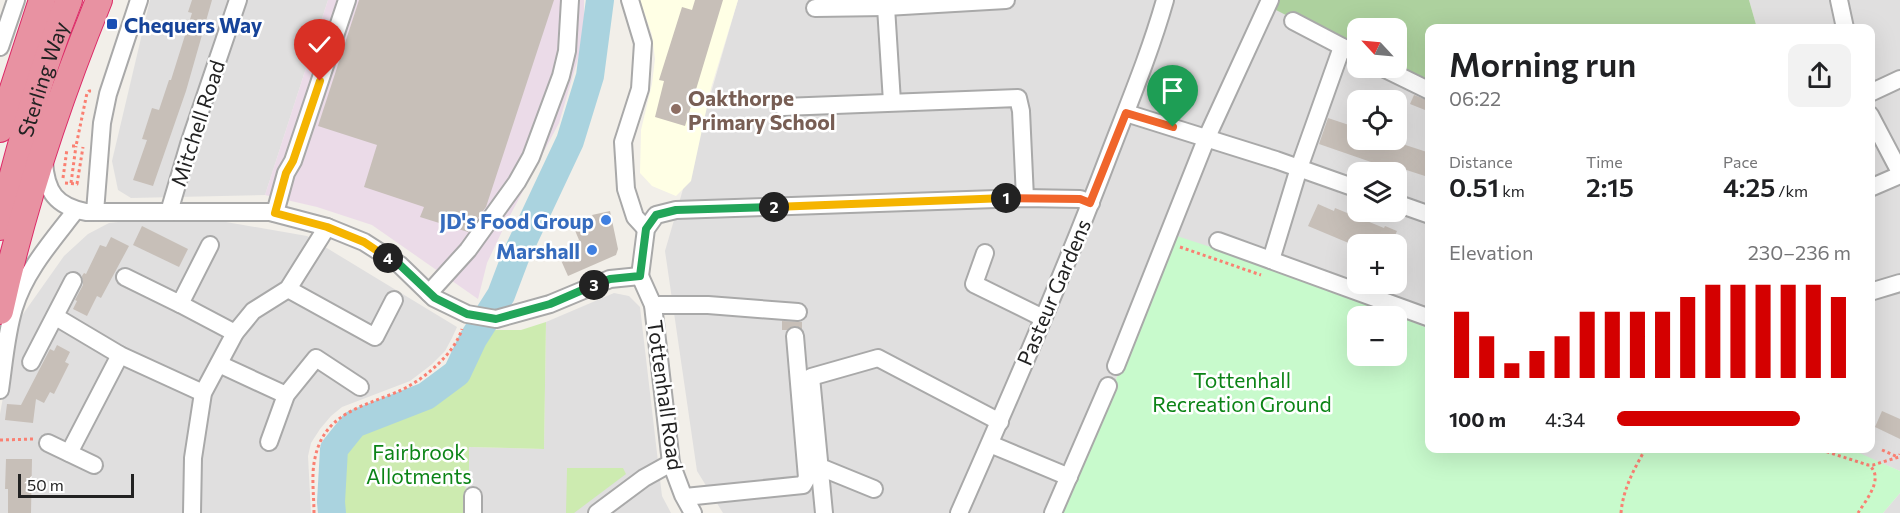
<!DOCTYPE html>
<html lang="en">
<head>
<meta charset="utf-8">
<style>
  :root { --surface:#fff; --page:#f2f2f2; --text:#202124; --muted:#757577; --accent:#d40000 }
  body { margin:0; font-family:Commissioner,sans-serif; background:var(--page); color:var(--text); height:100vh; display:flex; flex-direction:column; font-size:22px; white-space:nowrap }
  * { box-sizing:border-box; margin:0 }
  p { font-size:20px; color:var(--muted) }
  .icon { flex:none; width:33px; height:33px; fill:none; stroke:currentColor; stroke-width:2; stroke-linecap:round; stroke-linejoin:round }
  .map { position:relative; flex:1; overflow:hidden }
  .side { position:absolute; left:1425px; top:24px; width:450px; height:429px; display:flex; flex-direction:column; background:var(--surface); border-radius:12px; box-shadow:0 6px 24px #0002 }
  .side>* { flex:none }
  .needle { width:39px; rotate:296deg }
  .tools { position:absolute; left:1347px; top:18px; display:grid; gap:12px }
  .tools a { display:grid; place-items:center; width:60px; height:60px; border-radius:12px; background:var(--surface); box-shadow:0 6px 24px #0002; font-size:30px }
  .scale { position:absolute; left:18px; bottom:15px; width:116px; box-sizing:border-box; padding-left:6px; border:3px solid #222; border-top:0; font-size:16px; line-height:21px; white-space:nowrap; color:#222; -webkit-text-stroke:4px #fff; paint-order:stroke }
  .pin { position:absolute; display:grid; place-items:center; width:51px; height:51px; color:#fff; margin:-62px -26px; border-radius:50% 50% 50% 0; rotate:-45deg; box-shadow:0 0 6px #0007 }
  .pin .icon { rotate:45deg }
  .km { position:absolute; width:30px; height:30px; margin:-15px; border-radius:50%; background:#222; color:#fff; font-size:16px; line-height:30px; text-align:center }
  .round { display:grid; place-items:center; flex:none; width:63px; height:63px; border-radius:12px; background:var(--page) }
  .overview { display:flex; align-items:center; justify-content:space-between; height:102px; padding:0 24px }
  h1 { font-size:33px; font-weight:600; line-height:45px }
  .stats { display:grid; grid-template-columns:repeat(3,1fr); gap:9px; height:102px; padding:6px 24px }
  .stats div { display:grid; align-content:center }
  .stats b { font-size:26px; font-weight:600 }
  .stats small { font-size:16px; font-weight:400 }
  .stats p { font-size:16px }
  .chart { height:168px; padding:12px 24px }
  .chart p { display:flex; justify-content:space-between }
  .chart svg { width:100%; height:108px; margin-top:6px; stroke:var(--accent); stroke-width:6 }
  ul { padding:0 24px; list-style:none; font-size:20px }
  li { display:grid; grid-template-columns:96px 72px 1fr; align-items:center; height:45px }
  li i { height:15px; border-radius:8px; background:var(--accent) }
  .map>svg:first-child { display:block }
  .residential { fill:#e0dfdf; fill-rule:evenodd }
  .industrial { fill:#ebdbe8 }
  .education { fill:#ffffe5 }
  .grass { fill:#cdebb0 }
  .forest { fill:#add19e }
  .park { fill:#c8facc; fill-rule:evenodd }
  .lines { fill:none; stroke-linecap:round; stroke-linejoin:round }
  .river { stroke:#aad3df; stroke-width:28 }
  .building { fill:#c7bfb8 }
  .minor-casing { stroke:#a9a9a9; stroke-width:20 }
  .highway-casing { stroke:#dc2a67; stroke-width:28 }
  .path { stroke:#fa8072; stroke-width:3; stroke-dasharray:3 3; stroke-linecap:butt }
  .minor { stroke:#fff; stroke-width:16 }
  .highway { stroke:#e892a2; stroke-width:26 }
  .split-1-casing { stroke:#fff; stroke-width:12 }
  .split-2-casing { stroke:#fff; stroke-width:12 }
  .split-3-casing { stroke:#fff; stroke-width:12 }
  .split-4-casing { stroke:#fff; stroke-width:12 }
  .split-5-casing { stroke:#fff; stroke-width:12 }
  .split-1 { stroke:#f0652b; stroke-width:8 }
  .split-2 { stroke:#f5b400; stroke-width:8 }
  .split-3 { stroke:#22a559; stroke-width:8 }
  .split-4 { stroke:#22a559; stroke-width:8 }
  .split-5 { stroke:#f5b400; stroke-width:8 }
  .transit-dot { fill:#1a4fb4; stroke:#fff; stroke-width:2 }
  .education-dot { fill:#8d6e63; stroke:#fff; stroke-width:2 }
  .shop-dot { fill:#3f7fe0; stroke:#fff; stroke-width:2 }
  .labels { text-anchor:middle; dominant-baseline:central; stroke-width:5; stroke-linejoin:round; paint-order:stroke }
  .transit-label { font-size:21px; font-weight:bold; fill:#164399; stroke:#fff; text-anchor:start }
  .street-label { font-size:21px; fill:#222; stroke:#fff }
  .education-label { font-size:21px; font-weight:bold; fill:#785e54; stroke:#fff; text-anchor:start }
  .shop-label { font-size:21px; font-weight:bold; fill:#366cbe; stroke:#fff; text-anchor:end }
  .park-label { font-size:21px; fill:#0c8416; stroke:#fff }
</style>
</head>
<body>
<div class="map">
<svg width="1900" height="513" viewBox="0 0 1900 513">
  <rect width="100%" height="100%" fill="#f2efe9"/>
  <g class="residential">
    <polygon points="150,0 328,0 265,195 131,198 118,190 112,161"/>
    <path d="M738,0H1278L1357,51L1358,68H1390L1429,87V329L1332,287L1120,370L1058,513H723L697,471L665,251ZM1358,100H1396V140H1358ZM1358,172H1396V212H1358ZM1358,244H1396V284H1358Z"/>
    <polygon points="1749,0 1900,0 1900,471 1848,449 1870,448 1870,28 1757,28"/>
    <polygon points="169,212 307,236 457,327 452,338 445,351 431,365 410,381 342,407 331,416 320,429 311,443 308,456 311,513 0,513 0,414 16,324 64,256 88,234 109,223 137,220"/>
    <polygon points="614,293 629,296 640,307 662,496 671,513 465,513 466,477 469,476 469,447 544,449 546,322"/>
    <polygon points="1900,493 1900,513 1883,513"/>
  </g>
  <polygon class="industrial" points="328,0 584,0 584,38 559,123 505,225 487,263 478,299 372,225 317,207 265,195"/>
  <polygon class="education" points="640,0 738,0 711,88 691,181 676,196 652,186 640,173 641,130 652,84 655,59 652,35"/>
  <g class="grass">
    <path d="M546,322L544,449L469,447V477H466L465,513H337C334,477 328,437 372,425C387,420 402,419 416,410C432,401 450,386 462,372C473,359 481,343 490,330H521Z"/>
    <polygon points="567,468 623,468 626,474 574,513 566,513"/>
  </g>
  <polygon class="forest" points="1278,0 1749,0 1757,28 1430,28 1429,87 1396,68 1396,28 1358,28 1357,51 1274,9"/>
  <path class="park" d="M1174,235L1332,287L1429,329L1430,448H1848L1900,471V493L1883,513H1058L1120,370ZM1358,316H1396V356H1358Z"/>
  <g class="lines">
    <polyline class="river" points="332,513 331,502 334,449 354,424 426,396 457,373 473,339 501,295 515,258 570,141 590,76 600,0"/>
  </g>
  <g class="building">
    <polygon points="192,0 212,0 186,91 153,186 133,180 147,140 142,139 152,108 159,110 169,80 171,80 192,13 188,12"/>
    <polygon points="359,0 554,0 486,207 468,232 420,217 424,207 364,187 377,145 318,126"/>
    <polygon points="695,0 723,0 685,126 655,117 664,81 659,80 682,7 692,10"/>
    <polygon points="1414,95 1430,101 1430,112 1410,104"/>
    <polygon points="1328,118 1358,128 1358,140 1390,140 1430,153 1430,163 1425,176 1391,165 1389,167 1371,162 1319,144"/>
    <polygon points="1318,204 1334,211 1335,208 1384,228 1385,226 1397,231 1391,244 1351,244 1308,226"/>
    <polygon points="610,211 618,249 616,255 568,276 560,258 573,252 569,244 579,240 574,228 594,219 592,215"/>
    <polygon points="142,226 188,249 179,267 133,245"/>
    <polygon points="111,237 129,246 101,298 97,296 87,316 73,309 77,301 75,300 83,285 82,276 84,273 86,274 100,245 106,247"/>
    <polygon points="782,321 802,322 802,329 795,326 787,330 782,330"/>
    <polygon points="57,345 70,352 65,362 69,364 54,394 50,392 44,403 36,399 33,423 5,420 7,404 21,405 50,349 54,351"/>
    <polygon points="1882,411 1900,419 1900,439 1875,427"/>
    <polygon points="6,459 32,459 31,513 8,513 8,489 5,489"/>
  </g>
  <g class="lines">
    <defs>
      <g id="minor">
        <polyline points="630,0 643,43 640,89 623,142 626,189 635,217 646,229"/>
        <polyline points="1839,0 1845,28"/>
        <polyline points="886,7 892,102"/>
        <polyline points="815,8 886,7 1006,0"/>
        <polyline points="1293,21 1358,55"/>
        <polyline points="0,47 16,0"/>
        <polyline points="1383,68 1430,91"/>
        <polyline points="1870,93 1900,79"/>
        <polyline points="783,107 1018,98 1021,111 1025,198"/>
        <polyline points="1126,113 1276,160 1358,189"/>
        <polyline points="1870,115 1900,172"/>
        <path d="M44,162C46,192 56,206 86,212H270L327,227L364,242L400,265L434,298L467,314L496,319L550,304L610,279L640,276"/>
        <polyline points="1870,188 1900,175"/>
        <polyline points="1396,203 1430,215"/>
        <polyline points="95,212 102,123 108,94 139,0"/>
        <polyline points="169,212 189,144 238,0"/>
        <polyline points="275,213 286,173 293,161 347,0"/>
        <polyline points="1218,241 1430,318"/>
        <polyline points="985,253 974,284 1043,318"/>
        <polyline points="1271,260 1299,168 1342,47"/>
        <polyline points="640,276 646,229 656,215 676,210 1025,198 1080,199 1091,203"/>
        <polyline points="640,276 653,305 671,463 683,495 693,513"/>
        <polyline points="125,277 180,304 210,245"/>
        <polyline points="288,289 375,337 394,300"/>
        <polyline points="1870,292 1900,283"/>
        <polyline points="429,293 468,250 517,182 531,157 561,76 567,51 570,0"/>
        <polyline points="180,304 235,333"/>
        <polyline points="653,305 708,305 798,312"/>
        <polyline points="56,317 120,355 203,393"/>
        <polyline points="31,362 73,281"/>
        <polyline points="219,364 286,395"/>
        <polyline points="1116,366 1207,137 1270,0"/>
        <path d="M0,390C4,363 6,334 14,308C25,271 53,240 76,210"/>
        <polyline points="269,442 286,395 316,358 360,387"/>
        <polyline points="48,443 94,465"/>
        <polyline points="990,444 1069,477"/>
        <polyline points="69,453 120,355"/>
        <polyline points="820,467 874,489"/>
        <polyline points="685,497 803,485 807,478 795,336"/>
        <polyline points="192,513 193,458 203,393 235,333 253,311 288,289 327,227"/>
        <polyline points="473,513 473,496"/>
        <polyline points="597,513 644,478 671,463"/>
        <polyline points="824,513 811,377 878,358 1000,422"/>
        <path d="M959,513C1011,395 1063,276 1109,155C1129,103 1150,53 1165,0"/>
        <polyline points="1053,513 1108,386"/>
      </g>
      <g id="highway">
        <polyline points="0,129 42,0"/>
        <path id="s1" d="M0,227C18,150 40,74 69,0"/>
        <path d="M0,311C23,205 58,101 99,0"/>
      </g>
    </defs>
    <use href="#minor" class="minor-casing"/>
    <use href="#highway" class="highway-casing"/>
    <g class="path">
      <polyline points="72,146 76,146 87,93 89,91 94,91"/>
      <polyline points="63,178 67,149"/>
      <polyline points="65,183 77,184 83,147"/>
      <polyline points="71,183 76,146"/>
      <polyline points="1180,247 1261,275"/>
      <polyline points="0,440 34,439"/>
      <polyline points="1815,448 1868,465 1873,465 1899,457 1900,454"/>
      <polyline points="1882,450 1898,457"/>
      <path d="M314,513C314,496 311,475 315,458C324,414 361,407 397,392C421,382 454,355 462,329"/>
      <path d="M1621,513C1623,489 1634,469 1646,448"/>
      <path d="M1858,513C1866,500 1884,479 1870,466"/>
    </g>
    <use href="#minor" class="minor"/>
    <use href="#highway" class="highway"/>
  </g>
  <g class="lines">
    <defs>
      <polyline id="split-1" points="1006,198 1080,199 1090,203 1126,113 1173,127"/>
      <polyline id="split-2" points="774,207 1006,198"/>
      <polyline id="split-3" points="594,285 610,279 640,276 646,229 656,215 676,210 774,207"/>
      <polyline id="split-4" points="388,258 400,265 435,298 467,314 496,319 550,304 594,285"/>
      <polyline id="split-5" points="320,81 293,161 286,173 275,213 327,227 364,242 388,258"/>
    </defs>
    <use href="#split-1" class="split-1-casing"/>
    <use href="#split-2" class="split-2-casing"/>
    <use href="#split-3" class="split-3-casing"/>
    <use href="#split-4" class="split-4-casing"/>
    <use href="#split-5" class="split-5-casing"/>
    <use href="#split-1" class="split-1"/>
    <use href="#split-2" class="split-2"/>
    <use href="#split-3" class="split-3"/>
    <use href="#split-4" class="split-4"/>
    <use href="#split-5" class="split-5"/>
  </g>
  <rect class="transit-dot" x="106" y="18" width="12" height="12" rx="3"/>
  <circle class="education-dot" cx="676" cy="109" r="6"/>
  <g class="shop-dot">
    <circle cx="606" cy="220" r="6"/>
    <circle cx="592" cy="250" r="6"/>
  </g>
  <g class="labels">
    <g class="transit-label">
      <text x="124" y="24">Chequers Way</text>
    </g>
    <g class="street-label">
      <text stroke="none"><textPath href="#s1" startOffset="154">Sterling Way</textPath></text>
      <text transform="translate(197 123) rotate(-72)">Mitchell Road</text>
      <text transform="translate(1053 292) rotate(-67)">Pasteur Gardens</text>
      <text transform="translate(666 395) rotate(82)">Tottenhall Road</text>
    </g>
    <g class="education-label">
      <text x="688" y="97">Oakthorpe<tspan x="688" dy="24">Primary School</tspan></text>
    </g>
    <g class="shop-label">
      <text x="594" y="220">JD's Food Group</text>
      <text x="580" y="250">Marshall</text>
    </g>
    <g class="park-label">
      <text x="1242" y="379">Tottenhall<tspan x="1242" dy="24">Recreation Ground</tspan></text>
      <text x="419" y="451">Fairbrook<tspan x="419" dy="24">Allotments</tspan></text>
    </g>
  </g>
</svg>
<div class="tools">
<a><svg class="needle" viewBox="-14 -14 28 28"><path d="M0-13l5 13h-10z" fill="#e53935"/><path d="M0 13l5-13h-10z" fill="#757577"/></svg></a>
<a><svg class="icon" aria-label="locate" viewBox="0 0 24 24"><circle cx="12" cy="12" r="6"/><path d="M12 2v4M12 18v4M2 12h4M18 12h4"/></svg></a>
<a><svg class="icon" aria-label="layers" viewBox="0 0 24 24"><path d="M12 4l9 5-9 5-9-5zM3 14l9 5 9-5"/></svg></a>
<a>+</a>
<a>−</a>
</div>
<div class="scale">50 m</div>
<div class="pin" style="left:1173px;top:127px;background:#1e9e55"><svg class="icon" aria-label="arrive" viewBox="0 0 24 24"><path d="M6 21V4h12l-3 4 3 4H6"/></svg></div>
<div class="pin" style="left:320px;top:81px;background:#d93025"><svg class="icon" aria-label="check" viewBox="0 0 24 24"><path d="M5 12l5 5 9-10"/></svg></div>
<b class="km" style="left:1006px;top:198px">1</b>
<b class="km" style="left:774px;top:207px">2</b>
<b class="km" style="left:594px;top:285px">3</b>
<b class="km" style="left:388px;top:258px">4</b>
<section class="side">
<div class="overview"><div><h1>Morning run</h1><p>06:22</p></div><a class="round"><svg class="icon" aria-label="share" viewBox="0 0 24 24"><path d="M12 15V3M7 8l5-5 5 5M5 13v7h14v-7"/></svg></a></div>
<div class="stats">
<div><p>Distance</p><b>0.51<small> km</small></b></div>
<div><p>Time</p><b>2:15</b></div>
<div><p>Pace</p><b>4:25<small> /km</small></b></div>
</div>
<div class="chart"><p><span>Elevation</span>230–236 m</p>
<svg viewBox="0 0 160 44" preserveAspectRatio="none"><path d="M5 44V17M15 44V27M25 44V38M35 44V33M45 44V27M55 44V17M65 44V17M75 44V17M85 44V17M95 44V11M105 44V6M115 44V6M125 44V6M135 44V6M145 44V6M155 44V11"/></svg>
</div>
<ul>
<li><b>100 m</b>4:34<i style="width:78%"></i></li>
</ul>
</section>
</div>
</body>
</html>
